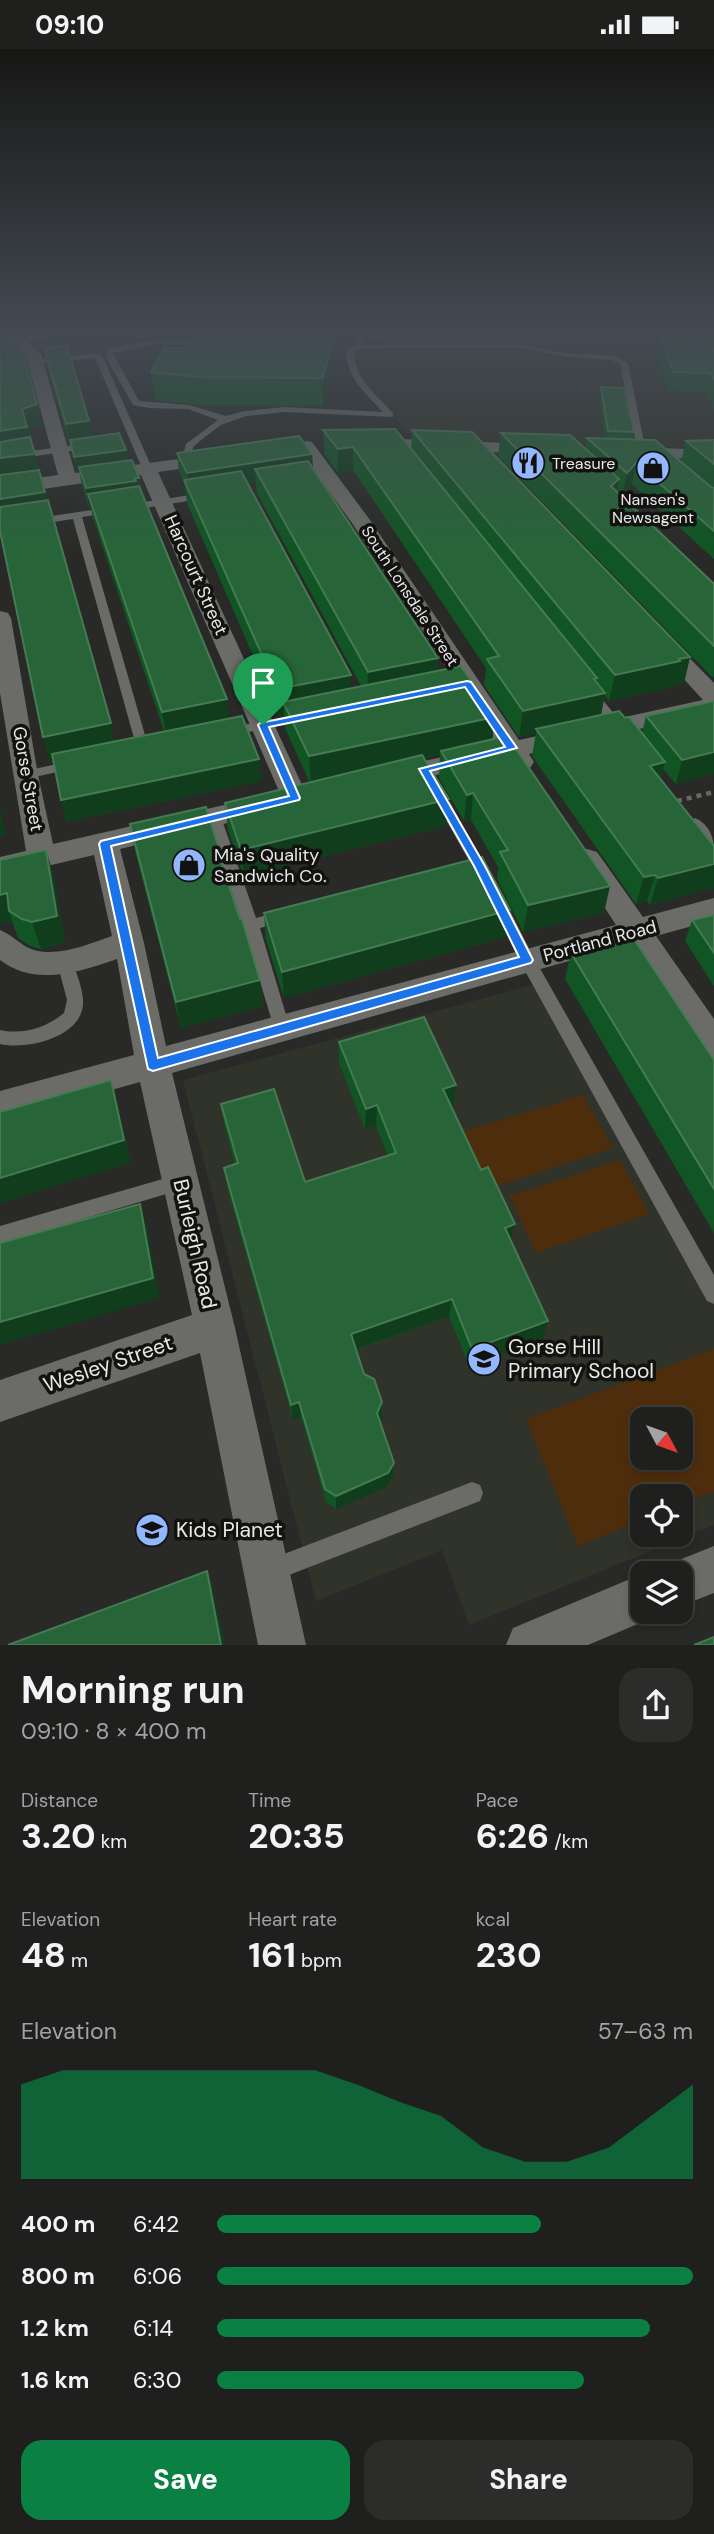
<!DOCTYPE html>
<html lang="en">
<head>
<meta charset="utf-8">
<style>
  :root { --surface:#1f201d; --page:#2c2d2a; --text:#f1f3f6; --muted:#a1a3a4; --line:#3c3e3b; --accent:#0b8043 }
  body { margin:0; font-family:"DM Sans",sans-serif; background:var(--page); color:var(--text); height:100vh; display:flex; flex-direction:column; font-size:26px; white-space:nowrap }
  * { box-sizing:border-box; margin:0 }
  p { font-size:23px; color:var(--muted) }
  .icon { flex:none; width:38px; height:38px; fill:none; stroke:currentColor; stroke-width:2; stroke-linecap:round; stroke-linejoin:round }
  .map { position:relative; height:1596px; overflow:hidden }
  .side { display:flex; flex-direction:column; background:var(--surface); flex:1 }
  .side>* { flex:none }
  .needle { width:46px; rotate:131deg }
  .controls { position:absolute; left:630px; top:1358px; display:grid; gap:14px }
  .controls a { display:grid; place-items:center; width:63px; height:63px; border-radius:14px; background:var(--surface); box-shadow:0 4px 10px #0003,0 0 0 2px var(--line); font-size:35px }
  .pin { position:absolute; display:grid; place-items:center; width:60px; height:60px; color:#fff; margin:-72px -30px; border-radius:50% 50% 50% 0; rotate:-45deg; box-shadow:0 0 7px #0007 }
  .pin .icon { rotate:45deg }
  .round { display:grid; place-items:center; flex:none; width:74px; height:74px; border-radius:21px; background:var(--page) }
  .overview { display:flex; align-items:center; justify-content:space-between; height:119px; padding:0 21px }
  h1 { font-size:38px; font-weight:700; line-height:52px }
  .metrics { display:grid; grid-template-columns:repeat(3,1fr); gap:10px; height:119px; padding:7px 21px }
  .metrics div { display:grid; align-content:center }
  .metrics b { font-size:35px; font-weight:700 }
  .metrics small { font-size:19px; font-weight:400 }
  .metrics p { font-size:19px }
  .chart { height:196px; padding:14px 21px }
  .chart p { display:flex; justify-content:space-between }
  .chart svg { width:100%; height:126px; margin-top:7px; fill:var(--accent); opacity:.7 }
  .button { display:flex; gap:14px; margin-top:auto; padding:14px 21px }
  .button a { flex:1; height:80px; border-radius:21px; background:var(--accent); color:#fff; font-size:28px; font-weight:700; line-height:80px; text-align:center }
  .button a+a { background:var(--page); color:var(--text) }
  ul { padding:0 21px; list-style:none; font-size:23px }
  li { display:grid; grid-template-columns:112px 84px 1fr; align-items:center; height:52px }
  li i { height:18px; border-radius:9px; background:var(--accent) }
  .status { display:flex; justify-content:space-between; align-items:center; height:49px; padding:0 35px; background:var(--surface); direction:ltr }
  .status svg { height:19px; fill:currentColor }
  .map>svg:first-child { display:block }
  .built { fill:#303329; fill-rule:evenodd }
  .green { fill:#4e2d0c; fill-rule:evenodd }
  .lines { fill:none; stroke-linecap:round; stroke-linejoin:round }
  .path { stroke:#676865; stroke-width:4.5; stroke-dasharray:5 5; stroke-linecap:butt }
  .service { fill:#6b6c68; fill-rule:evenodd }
  .minor { fill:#6b6c68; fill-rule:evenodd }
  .wall { fill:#105523; fill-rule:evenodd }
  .shaded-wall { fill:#103d1c }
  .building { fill:#276538; stroke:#467a53; stroke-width:2 }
  .route { fill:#1a73e8; stroke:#fff; stroke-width:2; fill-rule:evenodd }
  .labels { text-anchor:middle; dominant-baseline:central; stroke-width:7; stroke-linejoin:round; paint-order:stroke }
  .far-poi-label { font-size:16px; fill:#e8e9e6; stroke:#121311; text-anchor:start }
  .far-street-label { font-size:16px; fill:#e8e9e6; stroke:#121311 }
  .street-label { font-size:18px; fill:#e8e9e6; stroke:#121311 }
  .poi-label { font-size:18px; fill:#e8e9e6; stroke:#121311; text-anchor:start }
  .near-street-label { font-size:21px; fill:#e8e9e6; stroke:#121311 }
  .near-poi-label { font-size:21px; fill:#e8e9e6; stroke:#121311; text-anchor:start }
</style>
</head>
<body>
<div class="status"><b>09:10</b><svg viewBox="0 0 49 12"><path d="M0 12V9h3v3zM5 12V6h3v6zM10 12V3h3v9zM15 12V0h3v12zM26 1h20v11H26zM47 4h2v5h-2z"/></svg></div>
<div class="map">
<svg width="714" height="1596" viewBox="0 0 714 1596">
  <rect width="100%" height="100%" fill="#292a27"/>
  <g class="built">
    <polygon points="361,281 714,281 714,400 413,389 356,323 353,313"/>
    <path d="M536,935L714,1250V1476L469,1576L442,1501L316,1552L183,1031ZM642,1370H681V1409H642ZM642,1447H681V1486H642Z"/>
  </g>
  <g class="green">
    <polygon points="583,1046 613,1099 488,1140 462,1083"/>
    <polygon points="620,1111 649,1165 536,1204 510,1147"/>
    <path d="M714,1300V1442L681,1456V1447H642V1471L578,1497L526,1370ZM681,1370V1409H642V1370Z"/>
  </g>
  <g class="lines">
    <polyline class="path" points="677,752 714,743"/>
    <g class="service">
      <polygon points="4,281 17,282 19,294 13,294 11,285"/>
      <path d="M359,285L384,286L388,288L384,290L363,289V296L520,295L566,304L614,307L628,314L646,403L642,406L638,403L620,315L612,311L566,308L520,299H366L354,302C353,328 377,347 393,364V368L285,363L246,367L221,376L201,391L193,398L191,414L186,417L181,414L186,395L218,371L188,360L149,359L133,356L105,307L106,300L154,291L208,292L209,294L205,296L154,295L113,304L139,352L189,356L226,367L245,362L285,358L383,363C366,345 345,327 346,301L355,297V287Z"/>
      <polygon points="98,304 102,306 152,419 150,421 142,419 95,309 35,315 31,313 35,311"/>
      <polygon points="90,394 94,397 93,399 0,412 0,406"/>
      <polygon points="204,444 207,445 207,449 131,461 126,458 131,455"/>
      <polygon points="111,458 116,461 114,463 82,468 149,700 143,704 137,700 73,470 0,481 0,475"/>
      <polygon points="590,639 594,640 623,676 625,679 623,682 615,682 586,646 584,643"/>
      <polygon points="301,665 305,666 307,669 305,672 228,687 222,683 228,679"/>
      <polygon points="71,712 76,713 77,716 76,719 25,730 18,726 25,722"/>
      <polygon points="439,742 444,743 491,826 489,830 484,831 477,826 432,746"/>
      <polygon points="214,763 221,768 256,869 282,862 287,864 289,868 287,872 260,879 290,979 288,984 282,986 276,984 274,979 243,876 207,768"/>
      <path d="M695,769C709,775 714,788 714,802L709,800L688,774Z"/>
      <polygon points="500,851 505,852 534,909 714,1226 714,1255 707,1252 519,911 493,856 495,852"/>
      <path d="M65,907L70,909L73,913C77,927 84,942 83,956C80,989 26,1001 0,995V981C23,986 46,979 64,964L67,951L57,913L60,909Z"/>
      <polygon points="180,1125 186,1127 189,1133 186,1139 0,1195 0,1177"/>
      <polygon points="472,1433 480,1436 483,1444 480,1452 271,1533 263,1529 259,1521 263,1513"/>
    </g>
    <g class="minor">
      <polygon points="39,281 63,281 61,284 27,293 41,305 75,424 215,405 224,410 215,415 158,423 308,749 304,755 295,758 286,755 282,749 141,426 0,446 0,434 58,426 26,307 13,297 0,297 0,291"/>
      <polygon points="371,389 536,395 545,400 536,405 365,398 362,394 365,390"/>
      <polygon points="306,392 312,393 370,471 519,691 703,651 650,593 653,588 669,588 714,634 714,663 529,705 534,713 530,719 521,721 512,719 506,710 392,736 383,733 379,727 383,721 497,696 354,477 297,397"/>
      <polygon points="633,398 714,401 714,411 627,407 624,403"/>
      <path d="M0,562L8,564L11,569L38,726L53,795L264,747L274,750L277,756L274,762L264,765L120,800L144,894L166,997L616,876L573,810L577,803L587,800L597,803L643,868L714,849V871L656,887L714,970V1011L702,1007L629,895L172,1024L235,1279L306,1596H258L200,1304L0,1373V1331L192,1266L140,1033L0,1072V1042L134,1006L117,910C79,923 35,938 0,911V881C13,886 21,897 34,901C59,908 89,895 112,887L94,806L0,828V808L26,802L0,644Z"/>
      <polygon points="714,1497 714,1544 681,1557 681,1524 662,1524 664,1517"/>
      <polygon points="642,1525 642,1563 660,1563 659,1566 588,1596 506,1596 513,1579"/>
    </g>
  </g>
  <g class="wall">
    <polygon points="194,281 320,281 320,285 334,286 334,313 323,357 200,356 155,351 151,323 185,299"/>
    <polygon points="686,281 714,281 714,363 707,343 669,342 658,310 662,291 690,291"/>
    <polygon points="13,296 37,355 42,376 28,380 30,389 114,692 164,682 93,469 91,458 89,459 82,437 79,421 77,421 70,394 69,394 47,316 44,299 89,372 92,388 128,411 139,429 141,441 229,669 259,710 261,732 66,773 54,713 50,714"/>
    <polygon points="601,338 634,383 633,390 712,439 681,413 686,392 714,391 714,510 632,435 623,445 617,440 616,442 714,535 714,628 712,628 498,407 501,384 585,400 587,389 605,389 599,350"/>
    <polygon points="323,381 411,400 412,381 690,608 684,634 674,636 674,638 609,652 605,646 601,666 625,669 642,684 646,667 714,652 714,725 676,735 663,720 661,730 714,797 714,839 650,856 647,852 636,855 532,707 536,684 519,688 484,636 486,619 353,421 338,424 324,404"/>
    <path d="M177,404L312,405L313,419L438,609L437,622L495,668L492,691L604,864L523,883L497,830L498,818L471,771L464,772L439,729L440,705L424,709L449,750L446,777L244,827L228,781L225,754L310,734L285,679L284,666L279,667L187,454L184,433L179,423ZM256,433L257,444L361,637L351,639L247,434Z"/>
    <polygon points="130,775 223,820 260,931 263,957 181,979 135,802"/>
    <polygon points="46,801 54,828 65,894 41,900 30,897 18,889 12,872 0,875 0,811"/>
    <polygon points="510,861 506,888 284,949 266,891 264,864"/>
    <polygon points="714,866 714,937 685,892 692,871"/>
    <polygon points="571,904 714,1011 714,1184 565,930"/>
    <polygon points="339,993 456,1036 454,1057 451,1057 511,1192 543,1290 469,1317 449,1267 356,1301 364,1325 382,1353 382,1368 380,1372 394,1414 393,1428 387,1438 336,1460 326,1453 301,1368 293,1371 227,1138 224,1119 235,1115 224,1075 221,1055 305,1133 388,1107 376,1077 365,1080 339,1014"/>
  </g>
  <g class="shaded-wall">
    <polygon points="334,286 334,313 323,357 323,329"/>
    <polygon points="37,355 42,376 28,380 32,399 0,403 0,382 22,360"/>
    <polygon points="89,372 92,390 69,394 66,375"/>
    <polygon points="353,398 353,421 338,424 338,400"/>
    <polygon points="126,401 128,414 77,421 74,408"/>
    <polygon points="35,405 39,426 0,431 0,409"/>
    <polygon points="312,405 313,424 255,420 256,433 189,443 187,424"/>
    <polygon points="636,414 632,435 623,445 627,424"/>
    <polygon points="139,429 142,448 88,445 91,458 89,459 86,439"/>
    <polygon points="619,430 614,453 611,437"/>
    <polygon points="45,443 50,465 0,472 0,450"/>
    <polygon points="690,608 684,634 674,636 674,638 609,652 615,626"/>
    <polygon points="438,609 437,635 367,649 368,623"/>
    <polygon points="351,626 351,652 283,653 284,666 279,667 277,640"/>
    <polygon points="597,629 594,647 605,644 600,671 536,680 536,684 519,688 523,662"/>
    <polygon points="227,650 230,677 167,690 162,663"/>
    <polygon points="495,668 492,694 441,702 440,705 311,734 309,707"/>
    <polygon points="111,674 116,700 50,714 43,688"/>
    <polygon points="714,703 714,725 676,735 682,711"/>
    <polygon points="259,710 261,732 66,773 61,751"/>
    <polygon points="665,713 658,739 650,717"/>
    <polygon points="473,744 471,771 464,772 467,746"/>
    <polygon points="449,750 446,777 244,827 241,801"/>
    <polygon points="0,755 5,786 0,788"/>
    <polygon points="46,801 54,828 65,894 41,900 32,873"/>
    <polygon points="714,815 714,839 650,856 658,829"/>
    <polygon points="655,826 647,852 636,855 644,828"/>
    <polygon points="610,837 604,864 523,883 528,856"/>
    <polygon points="7,844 9,862 12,872 0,875 0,846"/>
    <polygon points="510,861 506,888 284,949 282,923"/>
    <polygon points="260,931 263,957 181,979 176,953"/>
    <polygon points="111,1031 118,1055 131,1114 0,1154 0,1129"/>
    <polygon points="456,1036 454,1057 441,1060 443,1040"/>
    <polygon points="377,1056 376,1077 365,1080 366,1060"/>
    <polygon points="140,1155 147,1177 160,1249 0,1296 0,1273"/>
    <polygon points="515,1175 510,1194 505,1179"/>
    <polygon points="452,1250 449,1267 351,1302 351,1285"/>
    <polygon points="548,1272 543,1290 469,1317 472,1300"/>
    <polygon points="299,1353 301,1368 293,1371 291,1356"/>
    <polygon points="382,1353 382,1368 377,1380 377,1364"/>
    <polygon points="394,1414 393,1428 387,1438 336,1460 336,1447"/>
    <polygon points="207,1522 213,1537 225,1596 221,1596"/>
  </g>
  <g class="building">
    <polygon points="8,281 13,296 21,296 37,355 22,360 27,378 0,382 0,283"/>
    <polygon points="194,281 319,281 317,285 334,286 323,329 197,328 151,323 164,299 185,299"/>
    <polygon points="697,281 714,281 714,290 705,289 703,295 714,298 714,331 711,324 673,323 662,291 701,292"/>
    <polygon points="67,297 89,372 66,375 44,299"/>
    <polygon points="601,338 624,339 634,383 608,382"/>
    <polygon points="395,380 597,629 594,630 605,644 523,662 487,610 499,607 353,398 338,400 323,381"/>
    <polygon points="412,381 472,383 690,608 679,610 680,612 615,626"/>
    <polygon points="119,384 126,401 74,408 70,391"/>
    <polygon points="501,384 570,386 619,430 611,437 714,535 714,597"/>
    <polygon points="299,387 312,405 187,424 177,404"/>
    <polygon points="30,388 35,405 0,409 0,393"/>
    <polygon points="587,389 655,391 711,438 714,439 714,482 636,414 627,424"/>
    <polygon points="714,391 714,415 686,392"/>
    <polygon points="132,411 139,429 135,429 136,432 86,439 79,418"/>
    <polygon points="308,412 438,609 368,623 255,420"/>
    <polygon points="39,421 45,443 0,450 0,426"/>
    <polygon points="241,422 351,626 277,640 184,431"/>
    <polygon points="139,437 227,650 162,663 88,445"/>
    <polygon points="48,451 111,674 43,688 0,482 0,458"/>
    <polygon points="461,617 495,668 309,707 283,653"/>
    <polygon points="714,652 714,703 682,711 646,667"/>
    <polygon points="619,662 625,669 629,668 665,713 650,717 714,797 714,815 658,829 655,826 644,828 536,680"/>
    <polygon points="242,667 259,710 61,751 52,705"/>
    <polygon points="507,687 610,837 528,856 500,803 508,801 473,744 467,746 441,702"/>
    <polygon points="422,706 449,750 241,801 225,754"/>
    <polygon points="206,758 221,806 219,806 240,870 242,870 260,931 176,953 130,775"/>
    <polygon points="46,801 57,867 32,873 22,870 9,862 7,844 0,846 0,811"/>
    <polygon points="482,808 510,861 282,923 264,864"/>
    <polygon points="714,866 714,904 692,871"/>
    <polygon points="632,887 714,1011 714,1140 571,904"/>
    <polygon points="424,968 456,1036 443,1040 481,1121 488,1118 515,1175 505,1179 548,1272 472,1300 452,1250 351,1285 364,1325 374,1330 382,1353 377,1364 394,1414 388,1424 336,1447 325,1440 299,1353 291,1356 224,1119 238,1114 221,1055 274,1040 305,1133 396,1104 377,1056 366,1060 339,993"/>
    <polygon points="111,1031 124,1091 0,1129 0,1063"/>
    <polygon points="140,1155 153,1229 0,1273 0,1194"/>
    <polygon points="207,1522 221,1596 8,1596"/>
    <polygon points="714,1588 714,1596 694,1596"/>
  </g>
  <linearGradient id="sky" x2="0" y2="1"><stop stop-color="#171715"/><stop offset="0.56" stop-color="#434a52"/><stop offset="1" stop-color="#434a52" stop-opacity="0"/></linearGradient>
  <rect width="714" height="504" fill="url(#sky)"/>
  <path class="route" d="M467,632L471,633L517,699L430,722L485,817L533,911L531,914L153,1022L148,1020L99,795L101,792L289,747L258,676L260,674ZM465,638L505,698L419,720L474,817L519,908L158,1009L111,797L299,751L300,749L269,678Z"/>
  <defs>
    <symbol id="restaurant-disc" viewBox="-11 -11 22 22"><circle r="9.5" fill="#93b7fd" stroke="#121311"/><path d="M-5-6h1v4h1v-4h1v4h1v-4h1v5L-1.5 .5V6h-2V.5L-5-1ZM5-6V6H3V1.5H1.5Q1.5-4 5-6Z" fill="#111"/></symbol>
    <symbol id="shop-disc" viewBox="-11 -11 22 22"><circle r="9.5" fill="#93b7fd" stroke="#121311"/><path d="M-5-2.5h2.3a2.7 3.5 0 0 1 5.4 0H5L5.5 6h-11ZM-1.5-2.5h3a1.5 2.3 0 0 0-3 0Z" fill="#111"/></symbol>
    <symbol id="school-disc" viewBox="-11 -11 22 22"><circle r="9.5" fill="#93b7fd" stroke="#121311"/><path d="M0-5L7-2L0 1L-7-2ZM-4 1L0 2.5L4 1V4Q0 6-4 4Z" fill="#111"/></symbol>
  </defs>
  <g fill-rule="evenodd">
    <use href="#restaurant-disc" x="509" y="395" width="38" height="38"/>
    <use href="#shop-disc" x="634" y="400" width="38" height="38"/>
    <use href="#shop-disc" x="170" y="797" width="38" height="38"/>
    <use href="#school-disc" x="465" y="1291" width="38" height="38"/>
    <use href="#school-disc" x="133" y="1462" width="38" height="38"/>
  </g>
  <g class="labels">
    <g class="far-poi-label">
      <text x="552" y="414">Treasure</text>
      <text x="653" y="450" text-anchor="middle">Nansen's<tspan x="653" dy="18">Newsagent</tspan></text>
    </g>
    <g class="far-street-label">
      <text transform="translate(410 547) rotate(57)">South Lonsdale Street</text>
    </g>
    <g class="street-label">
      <text transform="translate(196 526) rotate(66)">Harcourt Street</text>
      <text transform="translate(28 730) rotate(80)">Gorse Street</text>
      <text transform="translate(600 892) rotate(-15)">Portland Road</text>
    </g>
    <g class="poi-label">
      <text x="214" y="806">Mia's Quality<tspan x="214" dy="21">Sandwich Co.</tspan></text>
    </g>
    <g class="near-street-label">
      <text transform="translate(195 1195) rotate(77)">Burleigh Road</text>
      <text transform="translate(108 1315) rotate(-19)">Wesley Street</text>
    </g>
    <g class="near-poi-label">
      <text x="508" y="1298">Gorse Hill<tspan x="508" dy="24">Primary School</tspan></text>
      <text x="176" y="1481">Kids Planet</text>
    </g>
  </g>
</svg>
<div class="controls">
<a><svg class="needle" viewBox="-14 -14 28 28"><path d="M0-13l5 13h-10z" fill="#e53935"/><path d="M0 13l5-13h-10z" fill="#a1a3a4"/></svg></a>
<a><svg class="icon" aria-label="locate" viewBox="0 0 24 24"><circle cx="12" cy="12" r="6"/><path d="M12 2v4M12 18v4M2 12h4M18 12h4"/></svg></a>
<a><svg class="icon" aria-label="layers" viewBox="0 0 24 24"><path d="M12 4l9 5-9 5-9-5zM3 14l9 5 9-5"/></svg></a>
</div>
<div class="pin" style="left:263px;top:676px;background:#1e9e55"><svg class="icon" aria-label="arrive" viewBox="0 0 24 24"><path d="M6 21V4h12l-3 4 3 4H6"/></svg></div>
</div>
<section class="side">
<div class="overview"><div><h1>Morning run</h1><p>09:10 · 8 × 400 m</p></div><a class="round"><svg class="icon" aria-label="share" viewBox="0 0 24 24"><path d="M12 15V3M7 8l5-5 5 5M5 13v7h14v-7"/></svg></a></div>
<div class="metrics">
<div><p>Distance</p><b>3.20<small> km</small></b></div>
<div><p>Time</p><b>20:35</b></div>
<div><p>Pace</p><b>6:26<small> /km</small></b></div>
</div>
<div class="metrics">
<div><p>Elevation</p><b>48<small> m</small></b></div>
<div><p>Heart rate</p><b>161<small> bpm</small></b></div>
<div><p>kcal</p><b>230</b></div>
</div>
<div class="chart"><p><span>Elevation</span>57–63 m</p>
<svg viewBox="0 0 160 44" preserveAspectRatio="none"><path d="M0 44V11L10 6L20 6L30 6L40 6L50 6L60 6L70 6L80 11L90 17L100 22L110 33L120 38L130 38L140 33L150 22L160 11V44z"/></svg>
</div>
<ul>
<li><b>400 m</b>6:42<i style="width:68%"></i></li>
<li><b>800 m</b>6:06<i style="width:100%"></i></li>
<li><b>1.2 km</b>6:14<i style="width:91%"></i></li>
<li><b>1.6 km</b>6:30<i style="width:77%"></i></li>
</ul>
<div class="button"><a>Save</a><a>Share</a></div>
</section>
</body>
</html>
